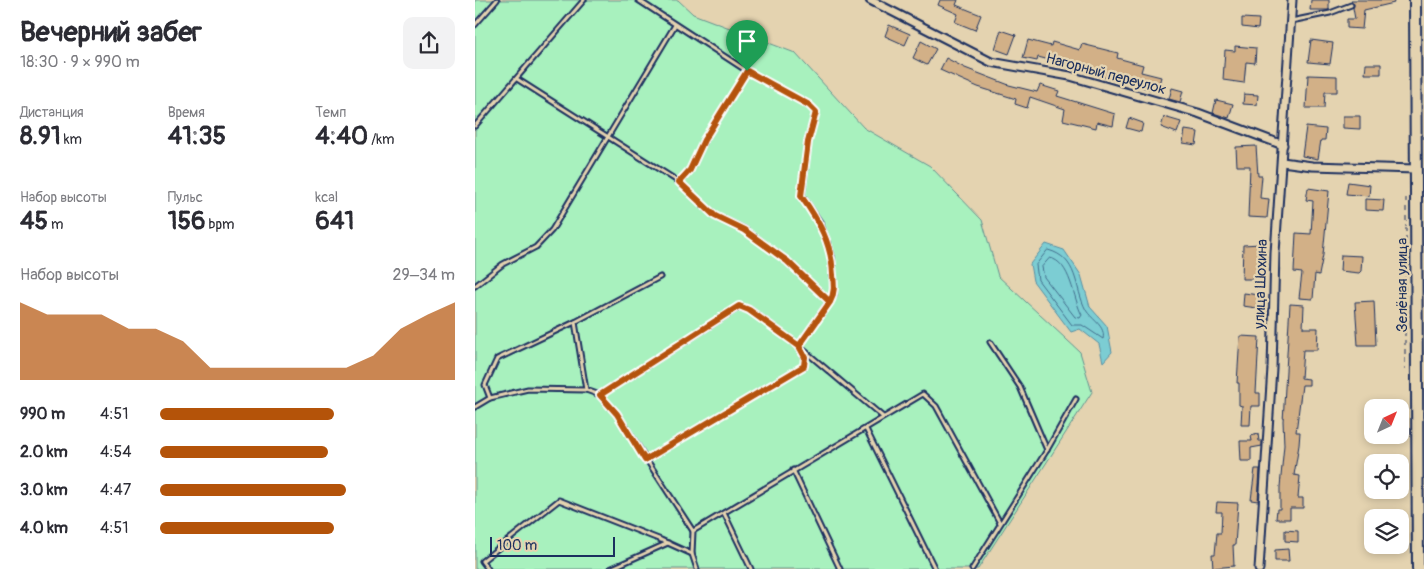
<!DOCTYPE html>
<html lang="ru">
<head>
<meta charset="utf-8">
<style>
  :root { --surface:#fff; --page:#f2f2f3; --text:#2b2b33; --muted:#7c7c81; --accent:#b45309 }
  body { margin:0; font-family:Pangolin,sans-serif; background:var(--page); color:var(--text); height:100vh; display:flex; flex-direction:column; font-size:19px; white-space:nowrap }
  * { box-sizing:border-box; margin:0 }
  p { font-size:16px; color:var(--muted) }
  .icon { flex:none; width:28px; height:28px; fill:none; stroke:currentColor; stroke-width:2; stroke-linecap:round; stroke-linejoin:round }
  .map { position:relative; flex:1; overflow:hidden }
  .panel { display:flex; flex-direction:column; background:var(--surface); width:475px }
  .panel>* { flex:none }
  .needle { width:32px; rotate:43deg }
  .controls { position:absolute; left:889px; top:399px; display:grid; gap:10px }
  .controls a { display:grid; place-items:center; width:45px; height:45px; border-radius:10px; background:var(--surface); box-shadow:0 2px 8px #0003; font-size:25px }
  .scale { position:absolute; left:15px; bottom:12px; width:125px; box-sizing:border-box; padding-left:5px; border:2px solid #1b2f5e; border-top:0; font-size:14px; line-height:18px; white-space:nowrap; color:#1b2f5e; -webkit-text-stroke:4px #e4d3b0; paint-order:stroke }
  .pin { position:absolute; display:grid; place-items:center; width:42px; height:42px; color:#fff; margin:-51px -21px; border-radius:50% 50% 50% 0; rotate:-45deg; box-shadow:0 0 5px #0007 }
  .pin .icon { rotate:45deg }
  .round { display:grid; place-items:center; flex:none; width:52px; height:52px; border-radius:10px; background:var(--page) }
  .summary { display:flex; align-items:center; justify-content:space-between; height:85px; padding:0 20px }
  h1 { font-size:28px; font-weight:700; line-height:38px }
  .metrics { display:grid; grid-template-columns:repeat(3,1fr); gap:8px; height:85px; padding:5px 20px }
  .metrics div { display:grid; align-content:center }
  .metrics b { font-size:25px; font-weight:700 }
  .metrics small { font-size:14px; font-weight:400 }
  .metrics p { font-size:14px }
  .chart { height:140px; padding:10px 20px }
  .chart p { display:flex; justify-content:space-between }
  .chart svg { width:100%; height:90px; margin-top:5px; fill:var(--accent); opacity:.7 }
  ul { padding:0 20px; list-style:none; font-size:16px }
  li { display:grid; grid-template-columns:80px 60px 1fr; align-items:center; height:38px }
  li i { height:12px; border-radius:6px; background:var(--accent) }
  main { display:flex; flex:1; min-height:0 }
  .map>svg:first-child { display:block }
  .green { fill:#a8f1be; stroke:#62908e }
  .water { fill:#7ccdd3; stroke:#558ea4 }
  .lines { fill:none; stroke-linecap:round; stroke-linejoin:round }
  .shore { stroke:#426e8d; stroke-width:1 }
  .building { fill:#d2b087; stroke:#1b2f5e }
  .lane-casing { stroke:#1b2f5e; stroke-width:7 }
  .street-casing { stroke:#1b2f5e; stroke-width:11 }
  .secondary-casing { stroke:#1b2f5e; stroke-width:14 }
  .path { stroke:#1b2f5e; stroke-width:1; stroke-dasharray:5 4; stroke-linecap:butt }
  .lane { stroke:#e4d3b0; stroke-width:3 }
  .street { stroke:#e4d3b0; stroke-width:7 }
  .secondary { stroke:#e4d3b0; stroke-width:10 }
  .route-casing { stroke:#fff; stroke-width:10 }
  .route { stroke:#b45309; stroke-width:6 }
  .labels { text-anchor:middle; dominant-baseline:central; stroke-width:4.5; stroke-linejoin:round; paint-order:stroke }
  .street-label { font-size:15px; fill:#1b2f5e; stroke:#e4d3b0 }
</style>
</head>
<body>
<main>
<section class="panel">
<div class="summary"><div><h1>Вечерний забег</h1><p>18:30 · 9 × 990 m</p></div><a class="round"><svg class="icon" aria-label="share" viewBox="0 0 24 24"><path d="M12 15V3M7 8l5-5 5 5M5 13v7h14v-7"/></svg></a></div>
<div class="metrics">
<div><p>Дистанция</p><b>8.91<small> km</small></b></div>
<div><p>Время</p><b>41:35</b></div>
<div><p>Темп</p><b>4:40<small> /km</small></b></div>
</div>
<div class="metrics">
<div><p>Набор высоты</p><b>45<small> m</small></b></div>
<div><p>Пульс</p><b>156<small> bpm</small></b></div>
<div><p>kcal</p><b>641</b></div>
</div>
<div class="chart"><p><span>Набор высоты</span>29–34 m</p>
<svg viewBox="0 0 160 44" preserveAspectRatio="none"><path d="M0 44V6L10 12L20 12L30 12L40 19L50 19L60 25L70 38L80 38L90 38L100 38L110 38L120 38L130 32L140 19L150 12L160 6V44z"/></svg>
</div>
<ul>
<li><b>990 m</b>4:51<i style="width:59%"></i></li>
<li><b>2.0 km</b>4:54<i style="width:57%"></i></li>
<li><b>3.0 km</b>4:47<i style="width:63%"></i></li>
<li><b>4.0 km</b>4:51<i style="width:59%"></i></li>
</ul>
</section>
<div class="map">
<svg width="949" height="569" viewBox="0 0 949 569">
  <rect width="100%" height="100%" fill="#e4d3b0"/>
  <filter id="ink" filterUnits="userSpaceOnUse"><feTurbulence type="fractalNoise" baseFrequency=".02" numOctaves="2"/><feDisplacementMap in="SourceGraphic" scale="10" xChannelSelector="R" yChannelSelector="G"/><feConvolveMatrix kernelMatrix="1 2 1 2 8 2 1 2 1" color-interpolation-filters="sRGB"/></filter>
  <g filter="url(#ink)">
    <polygon class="green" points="0,0 203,0 218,14 320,53 389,128 455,166 507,220 523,276 605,352 617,392 503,569 0,569"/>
    <polygon class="water" points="571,244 589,250 606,275 615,307 632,326 637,352 628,362 624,344 605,329 596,332 558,281 555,264"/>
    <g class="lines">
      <g class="shore">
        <path d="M573,250C604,258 599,288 611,310C617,320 631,326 628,339L607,325H597L563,280L561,265Z"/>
        <path d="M575,258C596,262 598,299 607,315L605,318L600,317L569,277L567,267Z"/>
      </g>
    </g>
    <g class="building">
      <polygon points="465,0 483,0 481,5 506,15 500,30 480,22 483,14 463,5"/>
      <polygon points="836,0 854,0 854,10 835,10"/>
      <polygon points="876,0 918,0 919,3 889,10 887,29 872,28 872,19 880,19 878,8 879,4"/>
      <polygon points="767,18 784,19 783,29 767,27"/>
      <polygon points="414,25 435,34 430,45 410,36"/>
      <polygon points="526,30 541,35 534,54 520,49"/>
      <polygon points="553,40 576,46 577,42 605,50 607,44 643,53 642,58 668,65 666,72 686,77 682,91 667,87 668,84 638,76 637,79 620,75 621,72 563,57 562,61 548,58"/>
      <polygon points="836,40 858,43 855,64 833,62"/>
      <polygon points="446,41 461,49 452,65 438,58"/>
      <polygon points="760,46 781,48 780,63 771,62 769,83 748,80 750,50 760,51"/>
      <polygon points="471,58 490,68 534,85 562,92 565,85 584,91 582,96 640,114 638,126 622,122 621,128 588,120 590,109 555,97 552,108 540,104 541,99 503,87 465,70"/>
      <polygon points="891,64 906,64 906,74 890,74"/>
      <polygon points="833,75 862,76 862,92 850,92 849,108 831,108"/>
      <polygon points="697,88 708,91 705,102 694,99"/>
      <polygon points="769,94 783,95 782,105 768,104"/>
      <polygon points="741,100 758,104 754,118 738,113"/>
      <polygon points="868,116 885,116 885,129 868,128"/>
      <polygon points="689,117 706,122 702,133 686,127"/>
      <polygon points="654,118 668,123 666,132 651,128"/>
      <polygon points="831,127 851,129 850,140 846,140 843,159 827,156"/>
      <polygon points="710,130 723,132 721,145 708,143"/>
      <polygon points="781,146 783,176 787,176 785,198 794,199 792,218 773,217 775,166 762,166 761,147"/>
      <polygon points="873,182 895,185 894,196 871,194"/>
      <polygon points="833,188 854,191 848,255 844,275 840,274 838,299 824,298 827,273 819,272 821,233 836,234 838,201 831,200"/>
      <polygon points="890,199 909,200 908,211 890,210"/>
      <polygon points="786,244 788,279 767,279 768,245"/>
      <polygon points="866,255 887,256 886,271 884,273 865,271"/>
      <polygon points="769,293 784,295 782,308 768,306"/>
      <polygon points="899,301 901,345 883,345 880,302"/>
      <polygon points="815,304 829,305 828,328 843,328 842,350 828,350 826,378 834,379 834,385 827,385 821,432 825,432 824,445 819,475 825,476 823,498 828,498 828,508 815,508 815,519 801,519 802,509 805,509 805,487 809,445 808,421"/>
      <polygon points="765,336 784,337 781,393 785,393 785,406 776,406 775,425 766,425 767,406 764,405 764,383 762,383"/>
      <polygon points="783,434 784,441 787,441 787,446 776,448 776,461 766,461 765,441 777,441 776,436"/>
      <polygon points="780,469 785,469 783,501 776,500"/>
      <polygon points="742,502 763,503 760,545 758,545 759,566 738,568 737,554 740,554 742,533 746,533 747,512 741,512"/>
      <polygon points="810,530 823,531 823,542 810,541"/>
      <polygon points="813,549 814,561 800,561 800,550"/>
    </g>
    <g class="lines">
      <defs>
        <g id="lane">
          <polyline points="163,0 272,71 334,105 341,112 333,142 327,196 345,222 357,256 359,295 324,346 330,357 329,366 170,460"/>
          <polyline points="816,21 855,13 876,5"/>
          <polyline points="0,25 22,0"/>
          <polyline points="42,79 204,182 240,216 269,229 312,261 355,302"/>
          <polyline points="0,126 109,0"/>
          <polyline points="204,182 215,170 229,140 272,71"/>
          <polyline points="0,286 28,264 61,247 77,230 200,25"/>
          <polyline points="515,342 545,387 572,450"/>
          <polyline points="111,390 100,322 185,277"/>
          <polyline points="125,395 264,307 275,310 324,346 408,417"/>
          <polyline points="15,398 10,385 22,359 100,322"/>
          <polyline points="0,407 15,398 53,389 111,390 125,395 142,414 218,531 448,394 461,406 525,523"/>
          <polyline points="391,429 460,569"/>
          <polyline points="318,470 365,569"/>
          <polyline points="249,513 276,569"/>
          <polyline points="218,531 217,554 222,569"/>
          <polyline points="13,569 7,561 84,500 186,540 217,554"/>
          <polyline points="135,569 193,543"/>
          <polyline points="497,569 572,450 601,399"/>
        </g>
        <g id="street">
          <polyline points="395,0 516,62 595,76 723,113 808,145"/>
          <polyline points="807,162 837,166 941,169"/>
          <polyline points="784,569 797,368 800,253 817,0"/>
        </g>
        <polyline id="secondary" points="940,0 943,569"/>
      </defs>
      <use href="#lane" class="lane-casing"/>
      <use href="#street" class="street-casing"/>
      <use href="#secondary" class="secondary-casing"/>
      <g class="path">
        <polyline points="931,198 931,227"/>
        <polyline points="930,268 930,369"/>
        <polyline points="931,268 931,228"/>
      </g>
      <use href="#lane" class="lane"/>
      <use href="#street" class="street"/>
      <use href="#secondary" class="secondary"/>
    </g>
  </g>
  <g class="lines" filter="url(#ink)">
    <defs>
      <path id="route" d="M272,71L334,105L341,112L333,142L326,196C344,221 357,244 358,275C359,285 360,293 355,302L324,346L274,310L264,306L125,395L142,414L170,460L329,366L330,357L324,346L355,302L312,261L269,230L240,216L204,182L215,170L229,140L272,71"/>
    </defs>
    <use href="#route" class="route-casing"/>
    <use href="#route" class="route"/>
  </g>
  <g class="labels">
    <g class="street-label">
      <text transform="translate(631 74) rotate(15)">Нагорный переулок</text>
      <text transform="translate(786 284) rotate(-88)">улица Шохина</text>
      <text transform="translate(927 285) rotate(-90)">Зелёная улица</text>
    </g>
  </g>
</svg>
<div class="controls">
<a><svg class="needle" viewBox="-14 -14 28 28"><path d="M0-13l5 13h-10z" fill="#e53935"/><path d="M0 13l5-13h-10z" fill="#7c7c81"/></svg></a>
<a><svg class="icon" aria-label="locate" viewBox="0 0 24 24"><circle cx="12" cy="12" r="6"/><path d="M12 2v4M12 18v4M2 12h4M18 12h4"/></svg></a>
<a><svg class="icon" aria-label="layers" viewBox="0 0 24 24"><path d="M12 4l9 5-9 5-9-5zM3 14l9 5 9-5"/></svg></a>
</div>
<div class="scale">100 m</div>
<div class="pin" style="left:272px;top:71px;background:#1e9e55"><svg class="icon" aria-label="arrive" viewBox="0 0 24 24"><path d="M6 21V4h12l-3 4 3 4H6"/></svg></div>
</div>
</main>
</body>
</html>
